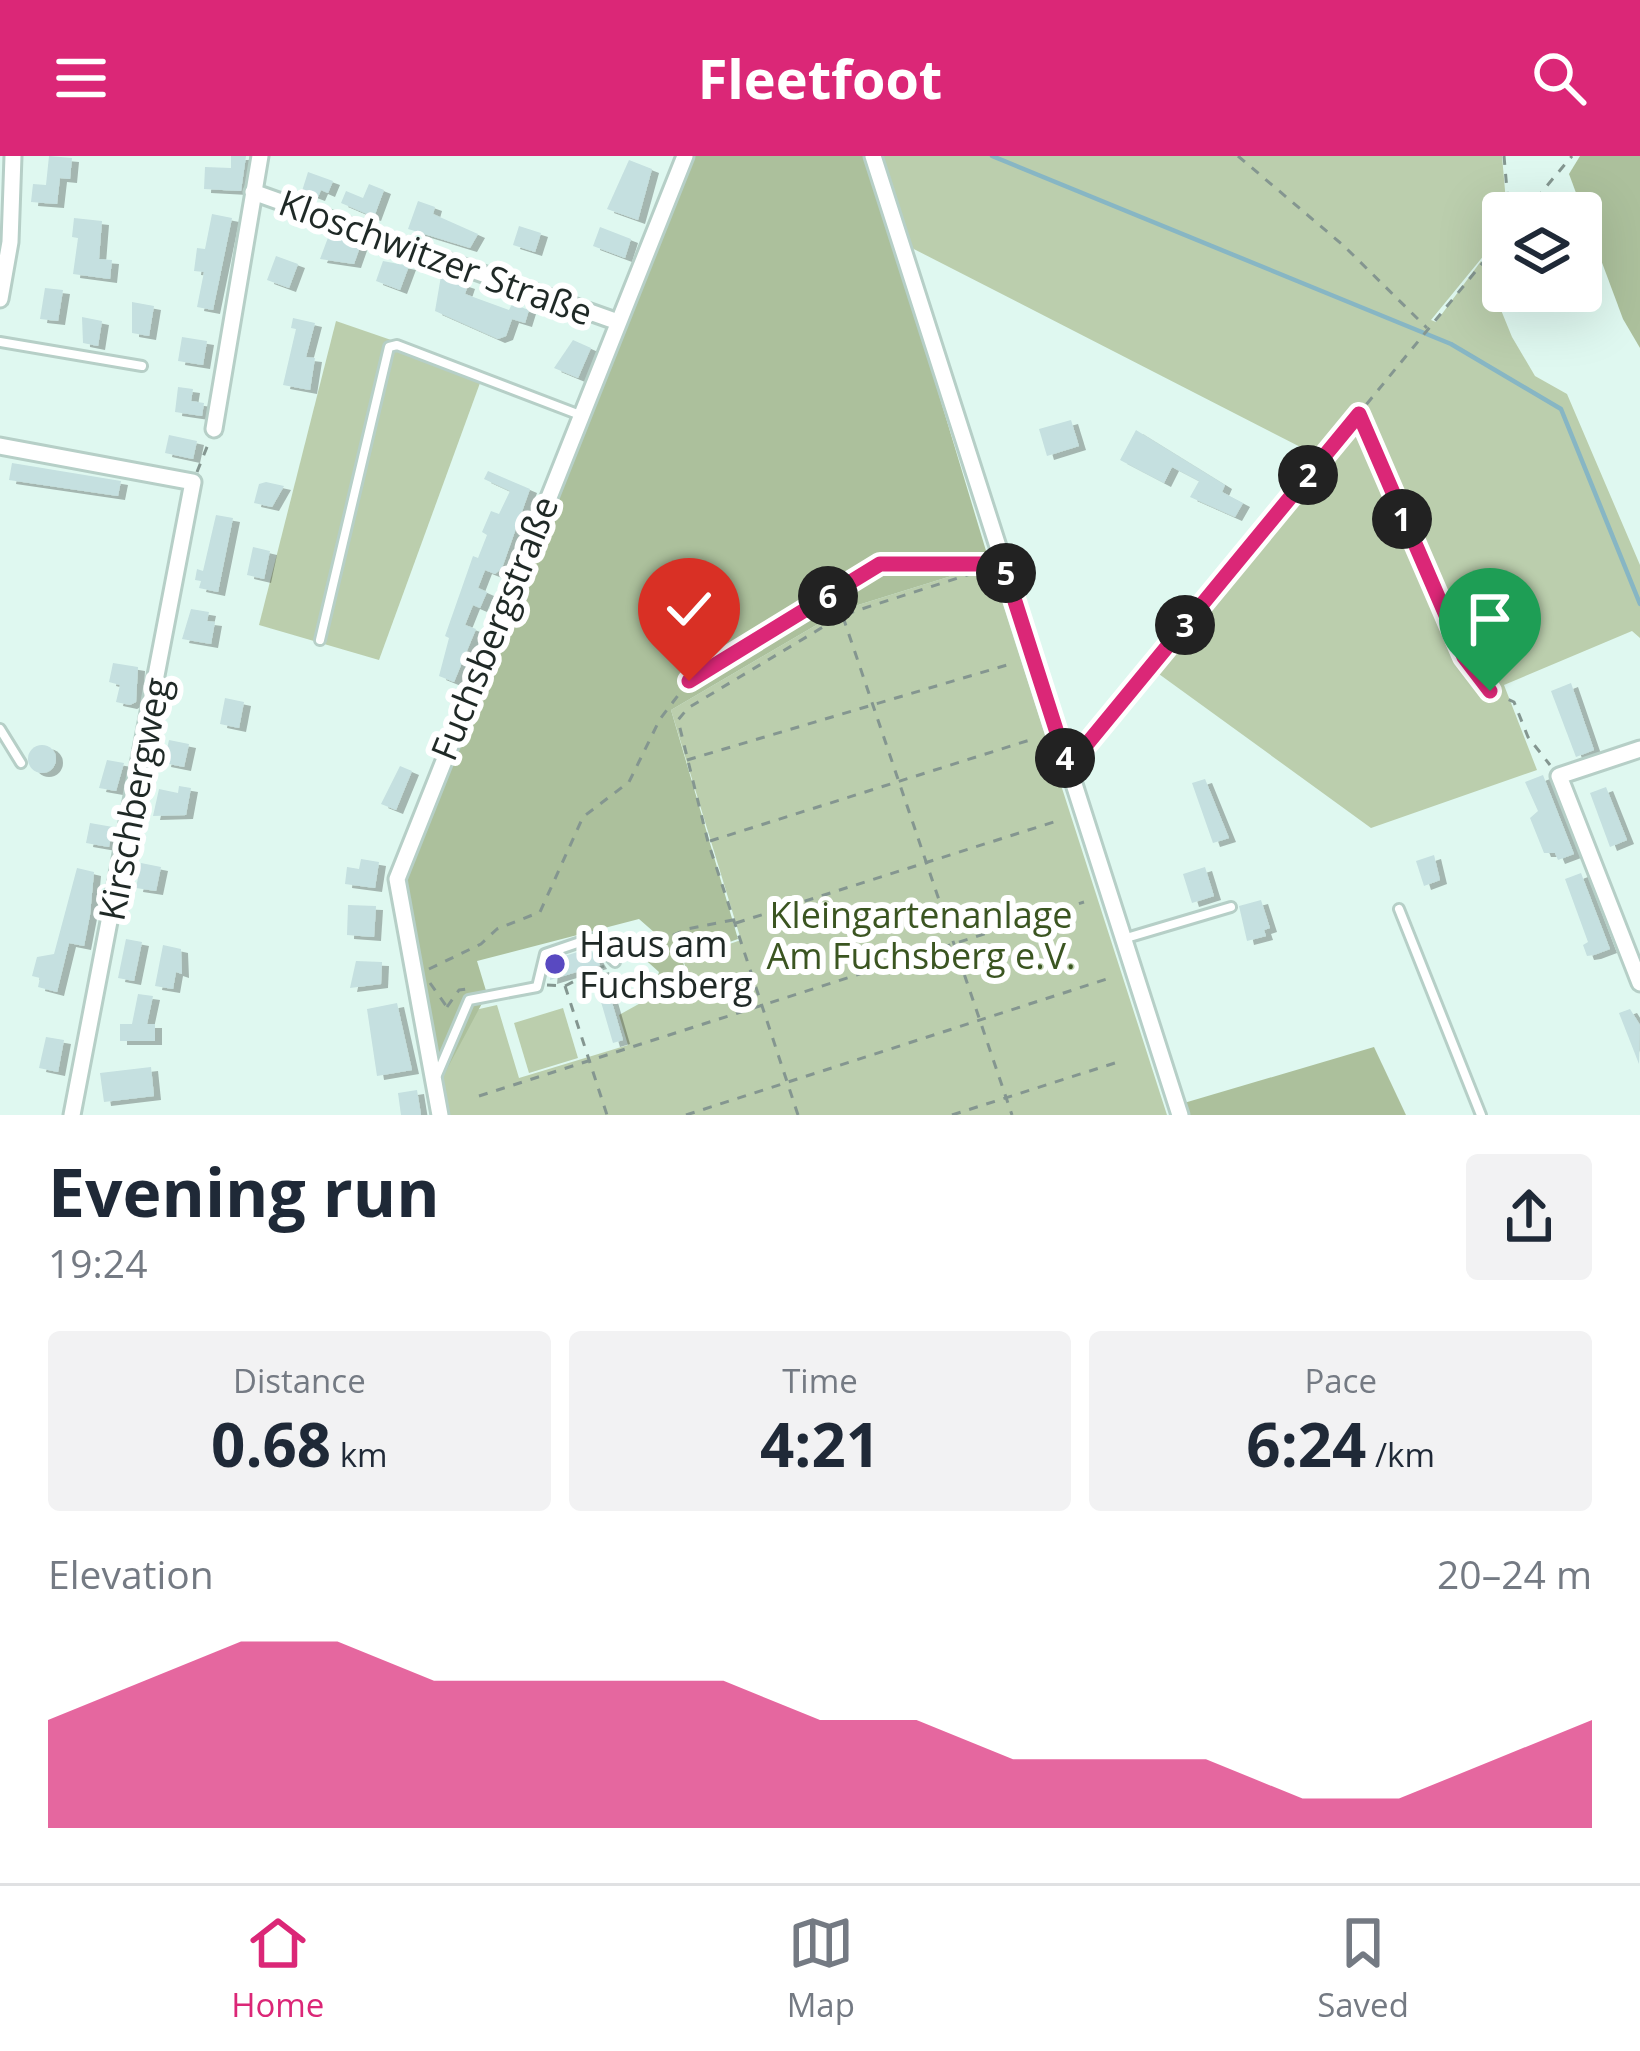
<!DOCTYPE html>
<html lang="en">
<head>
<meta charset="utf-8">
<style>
  :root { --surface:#fff; --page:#f2f2f3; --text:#1f2937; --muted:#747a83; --line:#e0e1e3; --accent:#db2777 }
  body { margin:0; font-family:"Open Sans",sans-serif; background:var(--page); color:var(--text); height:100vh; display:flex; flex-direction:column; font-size:45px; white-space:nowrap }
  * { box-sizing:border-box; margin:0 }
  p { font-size:39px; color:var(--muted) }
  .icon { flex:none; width:66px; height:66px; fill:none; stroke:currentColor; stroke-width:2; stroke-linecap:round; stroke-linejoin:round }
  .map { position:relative; height:959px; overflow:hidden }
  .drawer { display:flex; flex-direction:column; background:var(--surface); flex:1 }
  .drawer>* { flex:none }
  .controls { position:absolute; left:1482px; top:36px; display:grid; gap:24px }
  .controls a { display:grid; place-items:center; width:120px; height:120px; border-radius:12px; background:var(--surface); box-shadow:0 12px 48px #0002; font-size:60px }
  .pin { position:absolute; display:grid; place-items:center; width:102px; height:102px; color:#fff; margin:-123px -51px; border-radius:50% 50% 50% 0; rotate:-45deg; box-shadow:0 0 12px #0007 }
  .pin .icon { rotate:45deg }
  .km { position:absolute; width:60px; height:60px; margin:-30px; border-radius:50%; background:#222; color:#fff; font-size:33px; line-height:60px; text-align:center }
  .round { display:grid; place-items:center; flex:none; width:126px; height:126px; border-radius:12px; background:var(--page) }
  .head { display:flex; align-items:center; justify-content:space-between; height:204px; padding:0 48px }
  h1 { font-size:66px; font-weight:700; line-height:90px }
  .stats { display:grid; grid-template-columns:repeat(3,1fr); gap:18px; height:204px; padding:12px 48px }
  .stats div { display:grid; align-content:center; border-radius:12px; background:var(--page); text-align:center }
  .stats b { font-size:60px; font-weight:700 }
  .stats small { font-size:33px; font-weight:400 }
  .stats p { font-size:33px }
  .chart { height:336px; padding:24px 48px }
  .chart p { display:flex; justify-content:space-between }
  .chart svg { width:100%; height:216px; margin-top:12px; fill:var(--accent); opacity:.7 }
  header { display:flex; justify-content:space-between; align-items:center; height:156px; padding:0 48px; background:var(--accent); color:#fff; font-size:54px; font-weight:700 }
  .tab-bar { display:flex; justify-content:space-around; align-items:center; height:168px; border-top:3px solid var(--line); background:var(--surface); font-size:33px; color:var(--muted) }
  .tab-bar a { display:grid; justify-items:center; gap:6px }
  .tab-bar .active { color:var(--accent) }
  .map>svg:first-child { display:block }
  .green { fill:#bbcead }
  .forest { fill:#acc09c }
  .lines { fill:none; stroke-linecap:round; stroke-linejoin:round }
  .stream { stroke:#87b6c4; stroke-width:4.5 }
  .building { fill:#c5e0e0; filter:url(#shadow) }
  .service-casing { stroke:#b6cfc7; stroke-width:14 }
  .minor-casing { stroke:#b6cfc7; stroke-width:21 }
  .path { stroke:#849690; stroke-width:3; stroke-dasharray:9 9; stroke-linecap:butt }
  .service { stroke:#fff; stroke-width:8 }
  .minor { stroke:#fff; stroke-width:15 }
  .route-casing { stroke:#fff; stroke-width:24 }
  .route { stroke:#db2777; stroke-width:15 }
  .poi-dot { fill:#5949c1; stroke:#fff; stroke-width:4.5 }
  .labels { text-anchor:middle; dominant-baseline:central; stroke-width:12; stroke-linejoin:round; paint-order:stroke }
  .street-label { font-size:36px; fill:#1f2926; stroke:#fff }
  .park-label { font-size:36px; fill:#3b5521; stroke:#fff }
  .poi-label { font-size:36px; fill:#1f2926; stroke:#fff; text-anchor:start }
</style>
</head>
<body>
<header><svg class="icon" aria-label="menu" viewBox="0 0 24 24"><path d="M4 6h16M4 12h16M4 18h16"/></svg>Fleetfoot<svg class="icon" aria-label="search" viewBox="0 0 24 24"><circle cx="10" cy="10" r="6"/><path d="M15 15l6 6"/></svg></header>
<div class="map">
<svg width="1640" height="959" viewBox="0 0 1640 959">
  <defs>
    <filter id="shadow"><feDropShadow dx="7" dy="4" stdDeviation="0" flood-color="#0004"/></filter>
  </defs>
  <rect width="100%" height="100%" fill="#dff8f0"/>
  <g class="green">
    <polygon points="875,0 1502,0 1507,57 1503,76 1431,164 1436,166 1481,105 1512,181 1535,220 1567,238 1640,409 1640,482 1632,475 1504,529 1537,614 1371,672 1152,513 1346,278 1343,272 1318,300 906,89"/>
    <polygon points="336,165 484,216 379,504 259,469"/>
    <polygon points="990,408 1167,959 447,959 440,926 475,854 497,849 519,922 628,889 619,859 689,820 683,804 741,784 671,554 842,454"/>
    <polygon points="563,852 578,902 529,917 514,867"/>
  </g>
  <g class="forest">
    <polygon points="685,0 867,0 990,408 842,454 671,554 738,783 682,803 687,819 652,839 659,816 639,798 655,777 639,763 477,805 487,838 440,926 397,723"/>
    <polygon points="1580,0 1640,0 1640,192 1623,163 1569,18"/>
    <polygon points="1374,891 1406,959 1188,959 1184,947"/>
  </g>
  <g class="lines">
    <polyline class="stream" points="992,0 1451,188 1561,253 1640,448"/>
  </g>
  <g class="building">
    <polygon points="49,0 72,2 70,23 60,22 57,48 31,46 33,28 46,29"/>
    <polygon points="231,0 246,0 241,35 204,33 205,11 231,12"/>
    <polygon points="629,4 652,13 638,64 607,53"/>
    <polygon points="308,16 333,25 328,37 321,34 318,41 302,35"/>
    <polygon points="369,28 384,34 374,61 341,47 346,35 363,42"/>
    <polygon points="418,45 435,51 433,58 478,78 470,92 408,73"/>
    <polygon points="212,58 232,62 213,154 197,151 204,116 194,115 197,92 205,93"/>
    <polygon points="74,62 102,65 99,103 112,104 110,123 73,118 78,82 72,81"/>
    <polygon points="519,70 541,77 535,96 513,89"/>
    <polygon points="600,71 631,83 625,102 593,90"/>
    <polygon points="329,79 361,88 354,108 320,103"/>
    <polygon points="276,100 298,108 289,132 267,124"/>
    <polygon points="383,105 409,110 400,134 376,125"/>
    <polygon points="441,120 468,129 465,138 509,154 512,148 529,154 525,167 512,163 506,180 498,183 435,155"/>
    <polygon points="45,132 63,134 58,165 40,163"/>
    <polygon points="132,146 154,150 149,180 132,177"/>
    <polygon points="82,161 102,165 98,190 83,187"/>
    <polygon points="293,162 315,167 306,201 315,202 310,234 283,229 296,173 291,172"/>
    <polygon points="182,181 207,185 203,209 178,205"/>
    <polygon points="573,184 591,192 578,222 554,212"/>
    <polygon points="178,231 193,233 191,245 204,247 202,260 175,256"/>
    <polygon points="1071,264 1079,290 1047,300 1039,273"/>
    <polygon points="1136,274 1225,329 1222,336 1243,347 1235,361 1190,341 1199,325 1172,311 1164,327 1120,304"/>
    <polygon points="169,279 197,285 193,303 165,297"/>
    <polygon points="12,307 121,325 118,340 9,324"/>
    <polygon points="488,315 530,333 502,412 495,418 485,414 478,432 487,436 480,452 473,449 465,469 476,473 454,526 439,520 449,482 445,480 473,400 478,402 487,379 482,376 491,355 499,358 510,335 484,323"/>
    <polygon points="266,326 284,330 272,351 254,347 259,328"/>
    <polygon points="216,359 233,362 218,436 199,432 201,425 195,424 197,413 203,415"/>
    <polygon points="253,391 270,395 264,423 247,419"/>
    <polygon points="191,453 209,456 207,465 215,466 211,488 182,483"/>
    <polygon points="113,507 138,511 136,546 130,549 116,546 120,529 109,526"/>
    <polygon points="1571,527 1594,594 1576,601 1551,535"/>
    <polygon points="225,542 244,546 239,572 220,568"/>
    <polygon points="169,584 189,588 184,611 164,607"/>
    <circle cx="42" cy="603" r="14"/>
    <polygon points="107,604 124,607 116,635 99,632"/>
    <polygon points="400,610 412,615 396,654 381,648"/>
    <polygon points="1543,619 1574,698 1558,704 1555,697 1544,697 1530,662 1538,655 1525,626"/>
    <polygon points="1205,623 1229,682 1213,687 1192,627"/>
    <polygon points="179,630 191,632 186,659 153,660 159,633 178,637"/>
    <polygon points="1606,631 1627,684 1610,691 1590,637"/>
    <polygon points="90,667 113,671 109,691 86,687"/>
    <polygon points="1434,699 1440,724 1424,730 1416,705"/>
    <polygon points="361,703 379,706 375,732 345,728 347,711 359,713"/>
    <polygon points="141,707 161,711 156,735 136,732"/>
    <polygon points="1205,711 1214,740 1192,747 1183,718"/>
    <polygon points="77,712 94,716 90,759 84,790 69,787 57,836 38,831 40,822 32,820 37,801 54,798"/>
    <polygon points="1581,717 1610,793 1594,799 1587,800 1583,789 1588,786 1565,723"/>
    <polygon points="1261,744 1270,772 1264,774 1266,780 1247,785 1239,750"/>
    <polygon points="348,749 376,750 374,781 347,779"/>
    <polygon points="126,783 142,786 134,825 118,822"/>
    <polygon points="163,789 181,793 182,818 176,816 173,833 155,830"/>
    <polygon points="590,792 600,809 550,824 552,804"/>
    <polygon points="356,805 382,806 381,828 350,832"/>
    <polygon points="602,812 623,884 613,887 592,815"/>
    <polygon points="138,838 153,840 147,868 155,868 155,885 120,885 120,868 132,868"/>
    <polygon points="397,847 412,914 377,920 367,853"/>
    <polygon points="1630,853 1640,869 1639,908 1619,857"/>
    <polygon points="46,881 64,884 58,916 39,912"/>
    <polygon points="151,911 154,940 104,946 100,917"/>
    <polygon points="417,934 421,959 401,959 398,937"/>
  </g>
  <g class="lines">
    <defs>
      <g id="service">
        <polyline points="0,186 142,210"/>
        <polyline points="320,484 389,191 397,189 580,259"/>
        <polyline points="0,573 21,607"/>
        <polyline points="1399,753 1481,959"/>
        <polyline points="1123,783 1231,751"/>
        <polyline points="437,919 469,844 537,831 545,798 592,782 615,806"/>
      </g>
      <g id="minor">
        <polyline points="873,0 1180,959"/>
        <polyline points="253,36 618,166"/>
        <polyline points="0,143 10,86 13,0"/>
        <polyline points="214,273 260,0"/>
        <polyline points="0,290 193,326 72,959"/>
        <polyline points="1640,593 1559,620 1640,827"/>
        <polyline points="440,959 397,723 685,0"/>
      </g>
    </defs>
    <use href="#service" class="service-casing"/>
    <use href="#minor" class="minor-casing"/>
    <g class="path">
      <polyline points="1238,0 1344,90 1427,172"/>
      <polyline points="1504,0 1509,57"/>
      <polyline points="1524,57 1572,0"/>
      <polyline points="1360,262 1464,501 1490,535 1514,546 1528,581 1550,609"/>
      <polyline points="197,316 209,286"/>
      <polyline points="843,461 1012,959"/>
      <polyline points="1081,596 1503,82"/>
      <polyline points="687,604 1007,509"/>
      <polyline points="710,685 1033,583"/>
      <polyline points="736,767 1060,664"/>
      <polyline points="624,802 687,773 733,764"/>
      <polyline points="429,813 481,788 497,773 540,756 583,661 629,626 660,563 689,525 880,408 989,409"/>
      <polyline points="430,827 447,851"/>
      <polyline points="547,829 565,830 604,810"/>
      <polyline points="565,830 607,959"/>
      <polyline points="447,851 459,834 474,832"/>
      <polyline points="479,940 1084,746"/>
      <polyline points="686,959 1113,821"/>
      <polyline points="798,959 708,686 678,564 688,552 843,459 992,411"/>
      <polyline points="952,959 1118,906"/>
    </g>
    <use href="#service" class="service"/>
    <use href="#minor" class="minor"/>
  </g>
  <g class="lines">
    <defs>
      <polyline id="route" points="689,525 880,408 1003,408 1068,611 1359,258 1464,501 1490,535"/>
    </defs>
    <use href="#route" class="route-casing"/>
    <use href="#route" class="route"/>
  </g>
  <circle class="poi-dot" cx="555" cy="808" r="12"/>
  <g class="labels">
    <g class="street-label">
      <text transform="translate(436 101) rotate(20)">Kloschwitzer Straße</text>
      <text transform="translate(494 472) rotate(-68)">Fuchsbergstraße</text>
      <text transform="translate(134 643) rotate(-79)">Kirschbergweg</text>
    </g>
    <g class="park-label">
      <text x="921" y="758">Kleingartenanlage<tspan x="921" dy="41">Am Fuchsberg e.V.</tspan></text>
    </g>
    <g class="poi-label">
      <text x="579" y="787">Haus am<tspan x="579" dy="41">Fuchsberg</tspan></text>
    </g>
  </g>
</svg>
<div class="controls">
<a><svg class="icon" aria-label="layers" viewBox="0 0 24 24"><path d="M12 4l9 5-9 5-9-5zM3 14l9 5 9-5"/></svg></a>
</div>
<div class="pin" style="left:1490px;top:535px;background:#1e9e55"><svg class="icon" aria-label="arrive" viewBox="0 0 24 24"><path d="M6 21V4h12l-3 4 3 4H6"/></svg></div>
<div class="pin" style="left:689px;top:525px;background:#d93025"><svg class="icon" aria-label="check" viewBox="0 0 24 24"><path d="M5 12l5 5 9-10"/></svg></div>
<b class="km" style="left:1402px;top:363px">1</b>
<b class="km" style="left:1308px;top:319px">2</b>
<b class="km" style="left:1185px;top:469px">3</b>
<b class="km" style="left:1065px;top:602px">4</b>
<b class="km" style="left:1006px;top:417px">5</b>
<b class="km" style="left:828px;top:440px">6</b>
</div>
<section class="drawer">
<div class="head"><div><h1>Evening run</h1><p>19:24</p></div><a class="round"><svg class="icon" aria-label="share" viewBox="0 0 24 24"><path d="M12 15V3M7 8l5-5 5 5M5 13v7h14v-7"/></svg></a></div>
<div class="stats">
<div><p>Distance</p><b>0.68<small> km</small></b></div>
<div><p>Time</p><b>4:21</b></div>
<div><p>Pace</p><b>6:24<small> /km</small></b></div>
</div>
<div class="chart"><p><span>Elevation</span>20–24 m</p>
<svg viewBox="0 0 160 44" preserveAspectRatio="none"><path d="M0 44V22L10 14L20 6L30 6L40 14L50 14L60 14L70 14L80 22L90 22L100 30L110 30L120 30L130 38L140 38L150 30L160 22V44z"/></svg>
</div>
</section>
<nav class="tab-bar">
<a class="active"><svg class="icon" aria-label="home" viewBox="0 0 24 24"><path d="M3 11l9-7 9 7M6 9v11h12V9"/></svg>Home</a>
<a><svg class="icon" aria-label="map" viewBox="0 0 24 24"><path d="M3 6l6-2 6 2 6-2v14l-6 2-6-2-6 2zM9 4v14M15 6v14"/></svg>Map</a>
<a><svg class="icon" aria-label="saved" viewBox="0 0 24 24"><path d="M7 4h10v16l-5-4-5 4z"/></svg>Saved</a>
</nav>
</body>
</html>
